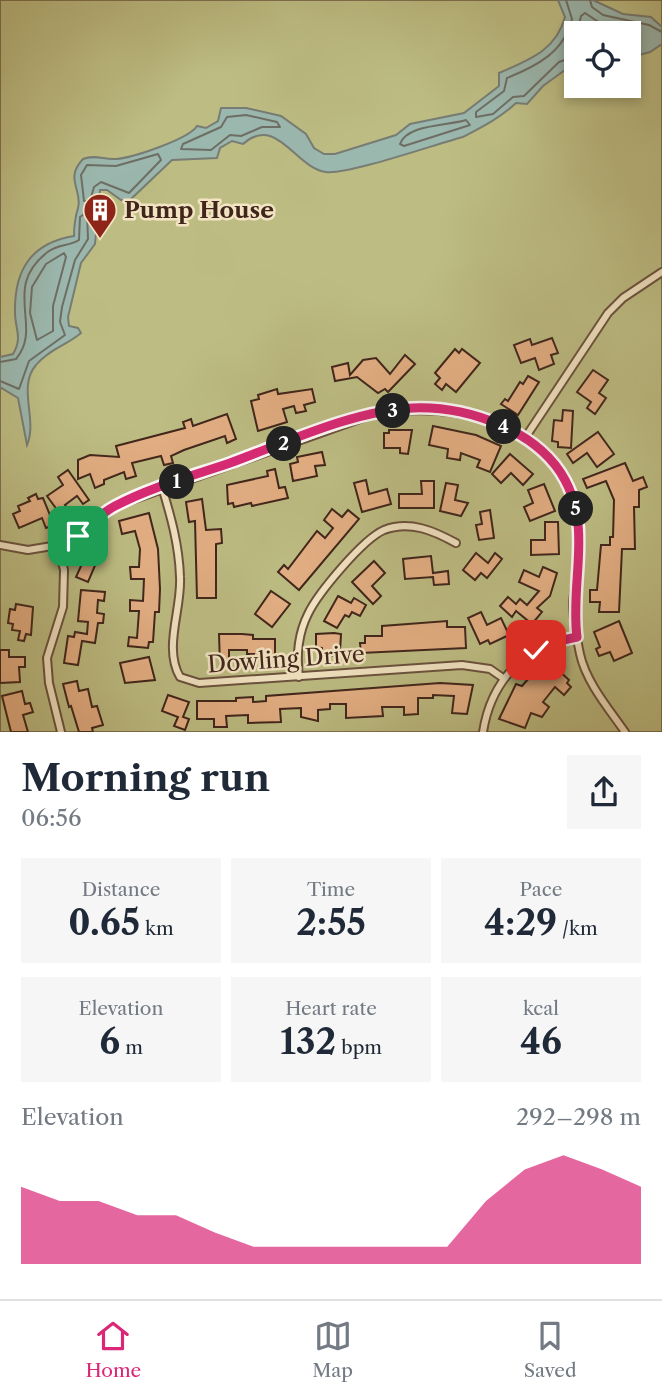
<!DOCTYPE html>
<html lang="en">
<head>
<meta charset="utf-8">
<style>
  :root { --surface:#fff; --page:#f6f6f7; --text:#1f2937; --muted:#747a83; --line:#e0e1e3; --accent:#db2777 }
  body { margin:0; font-family:"Libre Caslon Text",serif; background:var(--page); color:var(--text); height:100vh; display:flex; flex-direction:column; font-size:26px; white-space:nowrap }
  * { box-sizing:border-box; margin:0 }
  p { font-size:23px; color:var(--muted) }
  .icon { flex:none; width:38px; height:38px; fill:none; stroke:currentColor; stroke-width:2; stroke-linecap:round; stroke-linejoin:round }
  .map { position:relative; height:732px; overflow:hidden }
  .details { display:flex; flex-direction:column; background:var(--surface); flex:1 }
  .details>* { flex:none }
  .controls { position:absolute; left:564px; top:21px; display:grid; gap:14px }
  .controls a { display:grid; place-items:center; width:77px; height:77px; border-radius:0px; background:var(--surface); box-shadow:0 4px 10px #0003; font-size:35px }
  .pin { position:absolute; display:grid; place-items:center; width:60px; height:60px; color:#fff; margin:-30px; border-radius:14px; box-shadow:0 4px 10px #0006 }
  .km { position:absolute; width:35px; height:35px; margin:-18px; border-radius:50%; background:#222; color:#fff; font-size:19px; line-height:35px; text-align:center }
  .round { display:grid; place-items:center; flex:none; width:74px; height:74px; border-radius:0px; background:var(--page) }
  .head { display:flex; align-items:center; justify-content:space-between; height:119px; padding:0 21px }
  h1 { font-size:38px; font-weight:700; line-height:52px }
  .metrics { display:grid; grid-template-columns:repeat(3,1fr); gap:10px; height:119px; padding:7px 21px }
  .metrics div { display:grid; align-content:center; border-radius:0px; background:var(--page); text-align:center }
  .metrics b { font-size:35px; font-weight:700 }
  .metrics small { font-size:19px; font-weight:400 }
  .metrics p { font-size:19px }
  .chart { height:196px; padding:14px 21px }
  .chart p { display:flex; justify-content:space-between }
  .chart svg { width:100%; height:126px; margin-top:7px; fill:var(--accent); opacity:.7 }
  .tabs { display:flex; justify-content:space-around; align-items:center; height:98px; border-top:2px solid var(--line); background:var(--surface); font-size:19px; color:var(--muted) }
  .tabs a { display:grid; justify-items:center; gap:4px }
  .tabs .active { color:var(--accent) }
  .map>svg:first-child { display:block }
  .green { fill:#bdbd83; stroke:#7e714f; stroke-width:2; fill-rule:evenodd }
  .water { fill:#9bb8af; stroke:#777d74; stroke-width:2 }
  .lines { fill:none; stroke-linecap:round; stroke-linejoin:round }
  .shore { stroke:#6e6e65; stroke-width:2 }
  .building { fill:#e4af84; stroke:#40251b; stroke-width:2 }
  .minor-casing { stroke:#6b523e; stroke-width:10 }
  .minor { stroke:#f3e5c4; stroke-width:6 }
  .route-casing { stroke:#fff; stroke-width:14 }
  .route { stroke:#db2777; stroke-width:9 }
  .labels { text-anchor:middle; dominant-baseline:central; stroke-width:5; stroke-linejoin:round; paint-order:stroke }
  .poi-label { font-size:23px; font-weight:bold; fill:#40251b; stroke:#f3e5c4; text-anchor:start }
  .street-label { font-size:23px; fill:#40251b; stroke:#f3e5c4 }
</style>
</head>
<body>
<div class="map">
<svg width="662" height="732" viewBox="0 0 662 732">
  <rect width="100%" height="100%" fill="#edd7a5"/>
  <filter id="stains"><feTurbulence type="fractalNoise" baseFrequency=".00286" numOctaves="4"/><feColorMatrix values="0 0 0 0 .2 0 0 0 0 .09 0 0 0 0 .02 0 0 0 .5 -.17"/></filter>
  <radialGradient id="worn" r=".72"><stop offset=".6" stop-color="#630" stop-opacity="0"/><stop offset="1" stop-color="#630" stop-opacity=".3"/></radialGradient>
  <path class="green" d="M0,0H662V732H0ZM576,33H628V86H576Z"/>
  <path class="water" d="M558,0H593L623,14L651,17L662,27V44L650,52L628,58V33H576V62L543,86L527,104L516,103C500,118 482,127 463,137C436,144 348,175 326,172C295,168 277,114 243,144L232,141L220,148L217,158L172,160L130,200H121L107,190H100L95,244L81,263L68,317L69,326L78,328L81,333C67,345 48,350 36,365C17,387 38,420 27,445L18,398L0,387V357L13,354C23,337 15,329 15,313C14,270 31,243 74,236C74,224 75,218 78,208C83,190 64,179 83,159C95,154 104,160 116,159C132,158 189,139 197,126L206,128L218,121L221,108H246L281,116L306,134L314,148L324,154H335L396,135L410,124L464,113L499,86V73C528,60 556,51 565,17Z"/>
  <g class="lines">
    <g class="shore">
      <path d="M566,0L572,19C564,52 537,66 507,78L504,91L476,112V117L493,114L513,97L524,96L559,62L576,56"/>
      <polyline points="590,0 592,7 603,15 649,25 662,32"/>
      <polyline points="577,33 581,16 585,13 600,23 637,34 637,39 628,42"/>
      <polygon points="246,115 277,122 280,127 262,127 241,136 230,135 211,150 181,149 183,144 221,127 227,117"/>
      <path d="M466,120L470,125L404,146L400,144C407,124 447,126 466,120Z"/>
      <polygon points="158,154 161,160 129,193 101,182 94,187 90,201 84,201 81,175 87,165 116,166"/>
      <polygon points="64,253 66,257 53,306 53,331 37,340 30,313 32,287 46,264"/>
      <path d="M0,362L16,359C44,326 0,287 49,251C59,244 70,246 79,240L80,217L87,212L88,239L75,260L62,307L60,322L65,335L29,361L19,389L0,381"/>
    </g>
  </g>
  <g class="building">
    <polygon points="552,338 558,353 551,355 554,364 539,370 535,358 521,363 514,345 530,339 532,345"/>
    <polygon points="455,349 459,353 462,349 480,363 456,392 446,384 442,390 435,384 440,378 435,373"/>
    <polygon points="405,355 415,364 388,392 385,389 378,393 357,377 335,381 332,367 348,363 350,375 363,360 376,358 390,374"/>
    <polygon points="593,370 608,380 599,393 606,398 595,414 587,408 591,402 577,392"/>
    <polygon points="528,376 539,382 518,415 501,404 505,399 508,401 520,382 523,384"/>
    <polygon points="277,389 278,394 312,389 315,402 304,405 306,411 296,413 294,406 283,409 287,422 258,431 251,401 259,399 258,395"/>
    <polygon points="563,410 573,411 571,448 558,447 558,442 552,441 554,420 562,421"/>
    <polygon points="227,414 236,439 227,443 225,436 184,450 171,456 173,463 164,465 161,456 132,463 136,476 126,479 124,472 104,480 104,484 95,488 90,474 78,479 78,460 90,455 119,457 116,446 185,428 183,422 191,419 193,426"/>
    <polygon points="433,426 476,435 501,446 490,472 477,467 480,460 461,453 460,460 447,458 448,449 429,445"/>
    <polygon points="389,430 412,430 408,454 400,453 400,448 384,448 384,433 389,433"/>
    <polygon points="598,432 614,454 597,467 587,453 573,463 567,454"/>
    <polygon points="322,452 325,465 315,466 317,476 293,481 290,464 298,462 297,457"/>
    <polygon points="510,454 533,474 523,485 511,473 501,483 492,474"/>
    <polygon points="625,463 633,481 643,477 647,487 639,490 639,507 634,507 635,549 622,549 619,612 599,612 600,602 590,602 590,590 597,590 601,545 610,545 610,537 613,537 614,500 606,481 587,488 583,479"/>
    <polygon points="275,469 279,488 285,487 288,498 252,506 251,503 234,507 233,503 228,504 227,485 268,476 267,471"/>
    <polygon points="68,470 89,500 83,504 77,496 65,505 71,513 63,518 47,496 63,485 58,477"/>
    <polygon points="366,480 369,494 387,489 391,504 362,512 354,483"/>
    <polygon points="421,481 434,481 434,508 399,508 399,494 422,494"/>
    <polygon points="446,483 458,485 455,500 468,503 461,516 440,511"/>
    <polygon points="544,484 555,511 530,521 524,507 533,503 528,490"/>
    <polygon points="36,494 38,499 43,498 54,525 46,528 42,518 19,528 13,514 20,511 18,506 30,501 28,498"/>
    <polygon points="202,499 206,530 221,529 222,543 216,544 216,598 197,598 195,521 189,522 186,502"/>
    <polygon points="332,509 342,517 348,510 359,519 299,590 278,572 284,565 288,569 317,531 325,538 333,528 324,520"/>
    <polygon points="490,510 494,538 479,540 476,525 482,524 480,512"/>
    <polygon points="149,513 158,549 160,589 159,612 155,612 153,642 149,642 148,648 128,646 129,637 137,638 139,611 130,611 130,600 143,601 144,579 131,579 130,567 139,567 140,549 135,531 122,534 119,521"/>
    <polygon points="545,522 558,522 559,554 531,555 531,540 545,540"/>
    <polygon points="91,544 102,549 88,582 76,577"/>
    <polygon points="476,553 488,563 495,553 502,559 487,578 481,573 475,580 463,570"/>
    <polygon points="431,556 433,573 448,571 449,584 434,585 433,577 405,579 403,559"/>
    <polygon points="374,561 385,573 372,586 381,596 373,604 352,582"/>
    <polygon points="543,567 557,573 550,596 537,608 542,612 532,624 516,611 512,617 500,606 508,597 516,604 520,599 527,605 539,591 519,582 524,570 539,577"/>
    <polygon points="81,590 105,592 104,601 98,600 97,613 104,614 103,623 98,623 95,643 82,641 78,665 64,663 68,636 74,637 75,632 87,634 88,622 78,621"/>
    <polygon points="271,591 290,604 272,627 255,614"/>
    <polygon points="338,596 351,603 354,598 366,605 360,616 352,612 349,617 345,615 337,628 324,621"/>
    <polygon points="16,604 33,607 31,635 26,634 24,641 18,640 20,631 12,630 13,624 8,623 10,609 15,610"/>
    <polygon points="481,612 487,625 501,618 509,635 490,644 488,640 480,644 468,618"/>
    <polygon points="447,621 447,627 465,627 466,648 361,653 360,643 365,643 365,636 382,636 382,626"/>
    <polygon points="619,621 632,653 614,661 610,652 599,656 596,649 600,647 594,632"/>
    <polygon points="334,633 341,634 340,652 335,652 335,656 322,656 322,648 316,647 316,634"/>
    <polygon points="219,634 242,634 253,635 253,639 275,639 275,661 254,661 254,654 247,654 247,650 229,650 229,665 220,665"/>
    <polygon points="0,650 9,650 9,657 25,657 25,667 19,667 20,682 0,683"/>
    <polygon points="149,657 155,680 125,683 120,663"/>
    <polygon points="557,657 564,663 558,670 569,680 567,683 571,687 564,695 555,687 543,702 549,707 542,717 531,713 525,728 499,719 516,684 522,686 542,663 548,668"/>
    <polygon points="77,681 79,691 88,689 92,707 97,706 103,725 92,728 93,732 79,732 71,706 69,707 63,684"/>
    <polygon points="440,683 473,685 467,714 452,713 454,696 433,695 433,698 418,698 418,714 404,715 404,707 382,707 383,716 346,718 346,704 330,704 330,709 318,710 318,721 301,717 301,708 280,709 281,722 248,723 248,715 226,716 227,727 214,727 214,719 197,719 197,701 236,701 236,698 253,697 253,702 266,701 266,696"/>
    <polygon points="22,691 25,704 30,703 33,712 23,715 28,732 11,732 2,696"/>
    <polygon points="168,695 189,702 183,717 189,719 185,730 174,726 178,717 162,711"/>
  </g>
  <g class="lines">
    <defs>
      <g id="minor">
        <polyline points="525,438 608,313 623,298 662,272"/>
        <path d="M162,487C171,517 179,545 180,577C182,609 163,648 180,677L199,683L462,665L490,669L503,678"/>
        <path d="M0,545L28,550L58,545L78,536L115,506L371,415C455,398 562,424 579,521C584,550 574,577 573,606C573,621 577,639 580,654C586,682 609,709 625,732"/>
        <polyline points="58,545 64,570 63,607 47,658 49,683 61,732"/>
        <path d="M299,677C296,654 298,634 308,614C318,593 363,539 384,530C410,520 434,531 456,543"/>
        <path d="M483,732C491,681 525,644 577,637"/>
      </g>
    </defs>
    <use href="#minor" class="minor-casing"/>
    <use href="#minor" class="minor"/>
  </g>
  <g class="lines">
    <defs>
      <path id="route" d="M78,536C90,525 101,513 115,506C151,487 192,476 230,463C285,443 355,410 413,408C467,406 538,430 565,480C592,530 570,584 577,637L554,642L536,650"/>
    </defs>
    <use href="#route" class="route-casing"/>
    <use href="#route" class="route"/>
  </g>
  <defs>
    <symbol id="building-pin" viewBox="-11 -11 22 30"><path d="M0 17L-7.5 6A9.5 9.5 0 1 1 7.5 6Z" fill="#8f2418" stroke="#f3e5c4"/><path d="M-4-6H4V6H1V3H-1V6H-4ZM-2.5-4.3h1.7v1.8h-1.7ZM.8-4.3h1.7v1.8H.8ZM-2.5-1h1.7V.8h-1.7ZM.8-1h1.7V.8H.8Z" fill="#fff"/></symbol>
  </defs>
  <g fill-rule="evenodd">
    <use href="#building-pin" x="81" y="191" width="38" height="52"/>
  </g>
  <g class="labels">
    <g class="poi-label">
      <text x="124" y="210">Pump House</text>
    </g>
    <g class="street-label">
      <text transform="translate(286 659) rotate(-4)">Dowling Drive</text>
    </g>
  </g>
  <rect width="100%" height="100%" filter="url(#stains)"/>
  <rect width="100%" height="100%" fill="url(#worn)"/>
</svg>
<div class="controls">
<a><svg class="icon" aria-label="locate" viewBox="0 0 24 24"><circle cx="12" cy="12" r="6"/><path d="M12 2v4M12 18v4M2 12h4M18 12h4"/></svg></a>
</div>
<div class="pin" style="left:78px;top:536px;background:#1e9e55"><svg class="icon" aria-label="arrive" viewBox="0 0 24 24"><path d="M6 21V4h12l-3 4 3 4H6"/></svg></div>
<div class="pin" style="left:536px;top:650px;background:#d93025"><svg class="icon" aria-label="check" viewBox="0 0 24 24"><path d="M5 12l5 5 9-10"/></svg></div>
<b class="km" style="left:177px;top:482px">1</b>
<b class="km" style="left:284px;top:444px">2</b>
<b class="km" style="left:393px;top:411px">3</b>
<b class="km" style="left:504px;top:427px">4</b>
<b class="km" style="left:576px;top:509px">5</b>
</div>
<section class="details">
<div class="head"><div><h1>Morning run</h1><p>06:56</p></div><a class="round"><svg class="icon" aria-label="share" viewBox="0 0 24 24"><path d="M12 15V3M7 8l5-5 5 5M5 13v7h14v-7"/></svg></a></div>
<div class="metrics">
<div><p>Distance</p><b>0.65<small> km</small></b></div>
<div><p>Time</p><b>2:55</b></div>
<div><p>Pace</p><b>4:29<small> /km</small></b></div>
</div>
<div class="metrics">
<div><p>Elevation</p><b>6<small> m</small></b></div>
<div><p>Heart rate</p><b>132<small> bpm</small></b></div>
<div><p>kcal</p><b>46</b></div>
</div>
<div class="chart"><p><span>Elevation</span>292–298 m</p>
<svg viewBox="0 0 160 44" preserveAspectRatio="none"><path d="M0 44V17L10 22L20 22L30 27L40 27L50 33L60 38L70 38L80 38L90 38L100 38L110 38L120 22L130 11L140 6L150 11L160 17V44z"/></svg>
</div>
</section>
<nav class="tabs">
<a class="active"><svg class="icon" aria-label="home" viewBox="0 0 24 24"><path d="M3 11l9-7 9 7M6 9v11h12V9"/></svg>Home</a>
<a><svg class="icon" aria-label="map" viewBox="0 0 24 24"><path d="M3 6l6-2 6 2 6-2v14l-6 2-6-2-6 2zM9 4v14M15 6v14"/></svg>Map</a>
<a><svg class="icon" aria-label="saved" viewBox="0 0 24 24"><path d="M7 4h10v16l-5-4-5 4z"/></svg>Saved</a>
</nav>
</body>
</html>
